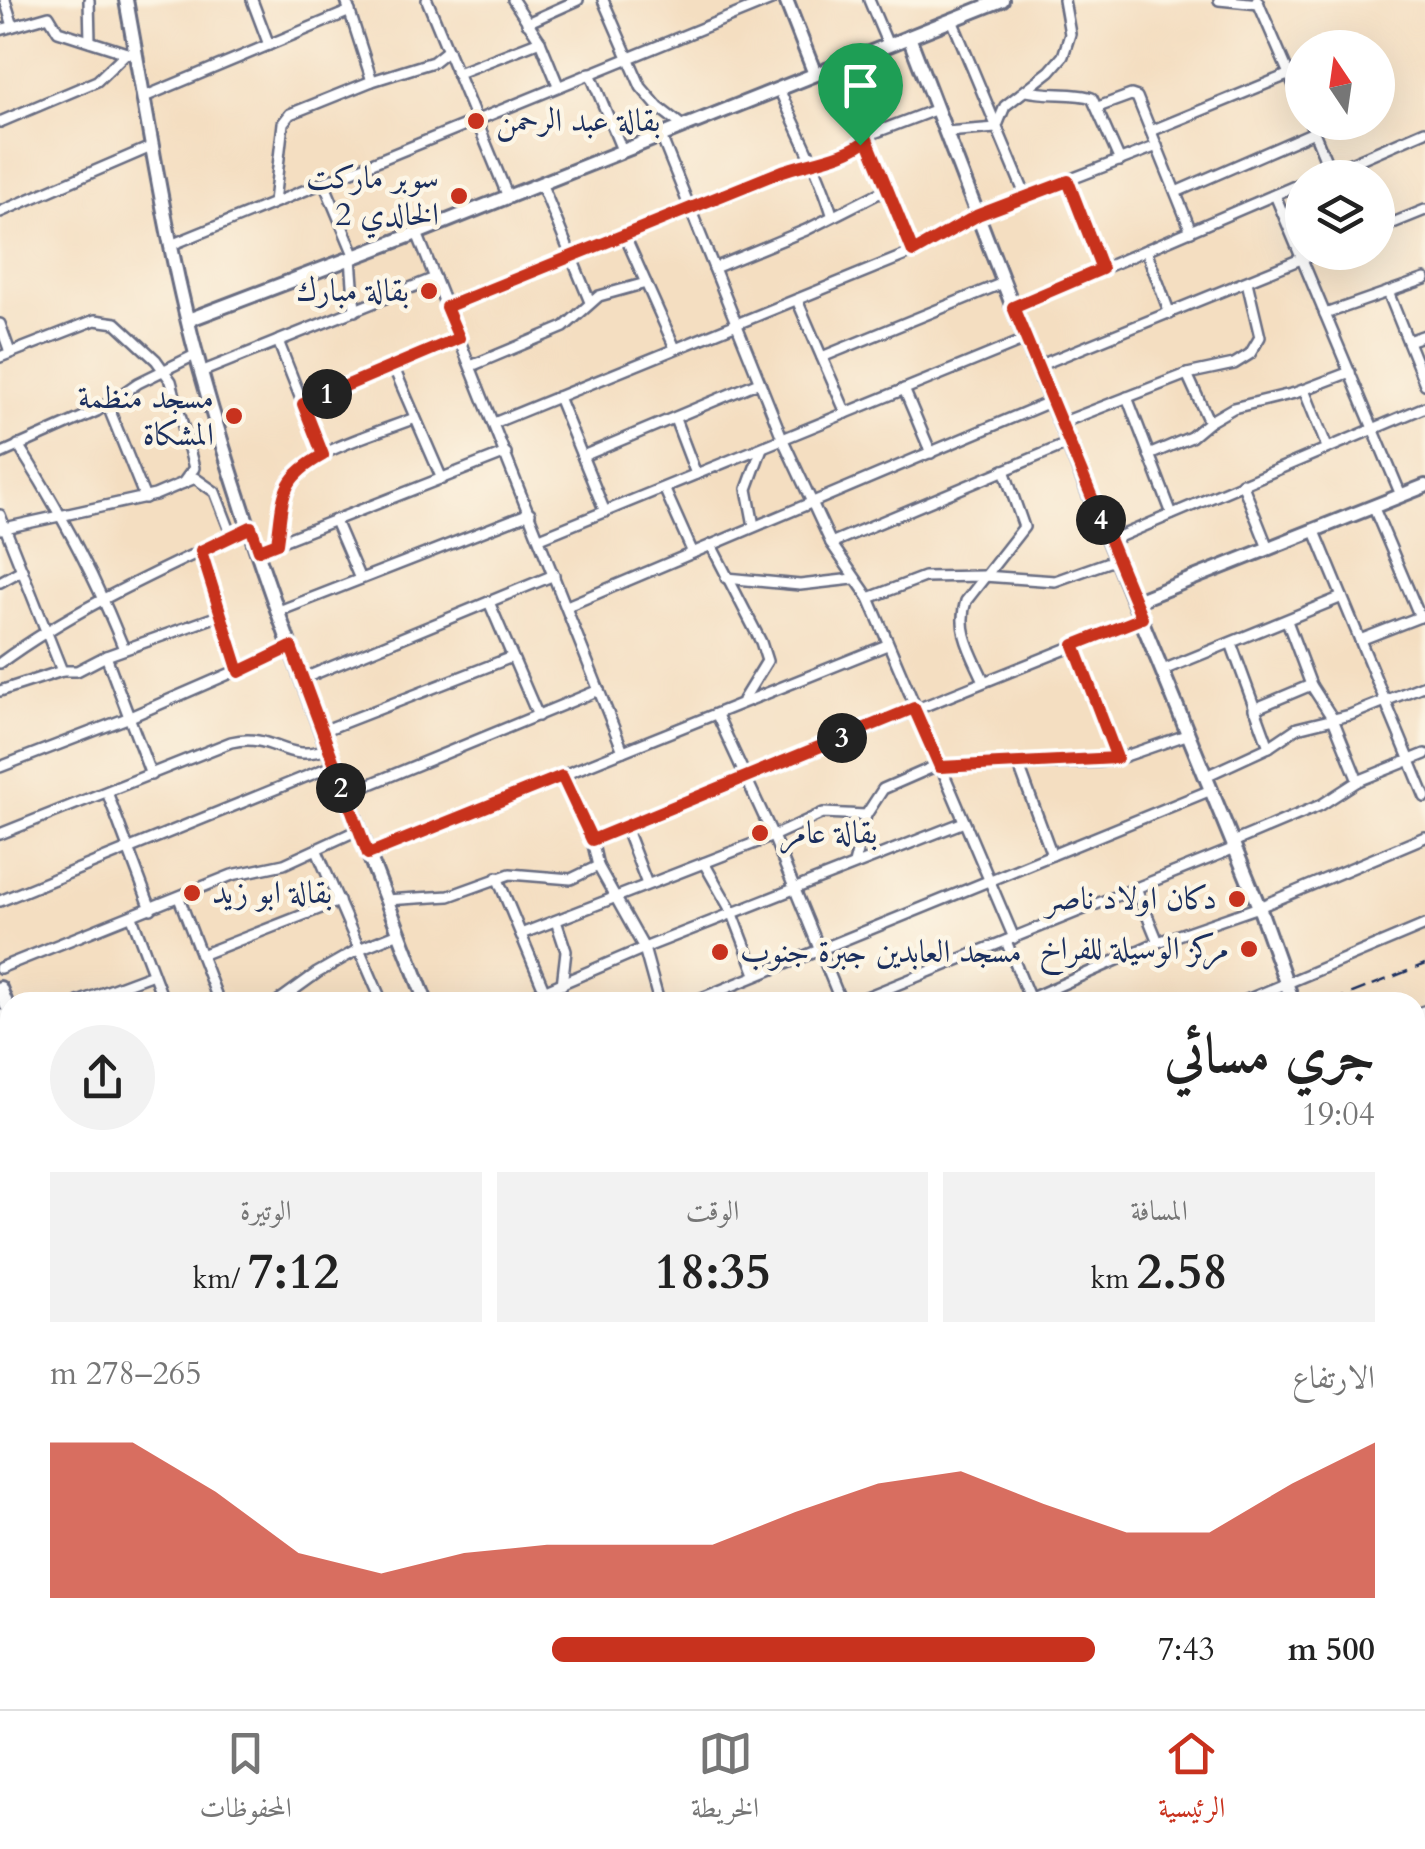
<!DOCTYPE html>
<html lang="ar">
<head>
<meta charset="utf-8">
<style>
  :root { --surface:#fff; --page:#f2f2f2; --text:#222; --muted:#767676; --line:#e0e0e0; --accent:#c8321e }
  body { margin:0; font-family:Cardo,Amiri,serif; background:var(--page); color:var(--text); direction:rtl; height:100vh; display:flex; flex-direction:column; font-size:38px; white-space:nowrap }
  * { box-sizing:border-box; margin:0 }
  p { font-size:32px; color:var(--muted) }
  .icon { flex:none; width:55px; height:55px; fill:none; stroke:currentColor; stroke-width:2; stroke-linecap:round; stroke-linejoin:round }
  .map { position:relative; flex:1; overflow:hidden; direction:ltr }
  .panel { position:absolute; left:0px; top:992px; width:1425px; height:718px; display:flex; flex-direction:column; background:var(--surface); border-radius:30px 30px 0 0; box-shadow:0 10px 40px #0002; direction:rtl }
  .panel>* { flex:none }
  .needle { width:65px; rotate:347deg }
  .controls { position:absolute; left:1285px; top:30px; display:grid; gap:20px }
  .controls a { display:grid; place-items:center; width:110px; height:110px; border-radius:50%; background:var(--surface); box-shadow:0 10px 40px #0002; font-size:50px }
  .pin { position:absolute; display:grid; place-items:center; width:85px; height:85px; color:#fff; margin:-102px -42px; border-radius:50% 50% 50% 0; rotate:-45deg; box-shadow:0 0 10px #0007 }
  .pin .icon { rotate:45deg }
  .km { position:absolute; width:50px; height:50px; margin:-25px; border-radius:50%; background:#222; color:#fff; font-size:28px; line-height:50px; text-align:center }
  .round { display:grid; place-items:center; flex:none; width:105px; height:105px; border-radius:52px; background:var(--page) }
  .summary { display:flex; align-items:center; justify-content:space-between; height:170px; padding:0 50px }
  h1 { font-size:55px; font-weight:700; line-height:75px }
  .metrics { display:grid; grid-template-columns:repeat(3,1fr); gap:15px; height:170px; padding:10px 50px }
  .metrics div { display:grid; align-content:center; border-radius:0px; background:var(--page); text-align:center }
  .metrics b { font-size:50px; font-weight:700 }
  .metrics small { font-size:28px; font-weight:400 }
  .metrics p { font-size:28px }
  .chart { height:280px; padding:20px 50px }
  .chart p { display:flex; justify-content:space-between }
  .chart svg { width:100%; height:180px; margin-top:10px; fill:var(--accent); opacity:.7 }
  ul { padding:0 50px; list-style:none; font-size:32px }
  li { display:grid; grid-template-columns:160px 120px 1fr; align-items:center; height:75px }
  li i { height:25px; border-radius:12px; background:var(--accent) }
  .tabs { display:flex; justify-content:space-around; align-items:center; height:140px; border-top:2px solid var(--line); background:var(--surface); font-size:28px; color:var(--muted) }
  .tabs a { display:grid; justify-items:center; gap:5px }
  .tabs .current { color:var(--accent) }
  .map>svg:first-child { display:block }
  .industrial { fill:#cebed2 }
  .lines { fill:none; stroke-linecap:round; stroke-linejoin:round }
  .street-casing { stroke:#676c81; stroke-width:14 }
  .secondary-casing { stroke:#676c81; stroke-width:18 }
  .highway-casing { stroke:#676c81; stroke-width:22 }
  .street { stroke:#fff; stroke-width:9 }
  .secondary { stroke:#fff; stroke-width:12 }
  .highway { stroke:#fff; stroke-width:18 }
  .rail { stroke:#1b2f5e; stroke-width:2.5; stroke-dasharray:15 8; stroke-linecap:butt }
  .route-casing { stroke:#fff; stroke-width:20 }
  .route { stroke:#c8321e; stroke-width:12 }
  .poi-dot { fill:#c8321e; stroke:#fcf5e5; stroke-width:4 }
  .labels { text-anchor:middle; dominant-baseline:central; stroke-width:9; stroke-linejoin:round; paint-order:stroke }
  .poi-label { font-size:32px; fill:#1b2f5e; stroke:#fcf5e5; text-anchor:end }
</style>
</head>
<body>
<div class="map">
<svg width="1425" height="1709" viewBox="0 0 1425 1709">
  <rect width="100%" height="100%" fill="#fcf5e5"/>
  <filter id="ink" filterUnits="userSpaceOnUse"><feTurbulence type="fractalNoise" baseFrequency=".01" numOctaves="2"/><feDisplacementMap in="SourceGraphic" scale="20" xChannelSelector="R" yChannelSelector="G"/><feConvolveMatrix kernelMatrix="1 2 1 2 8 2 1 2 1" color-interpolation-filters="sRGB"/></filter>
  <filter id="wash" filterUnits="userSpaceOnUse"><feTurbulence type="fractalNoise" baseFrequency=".0048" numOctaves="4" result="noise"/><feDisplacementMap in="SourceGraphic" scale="40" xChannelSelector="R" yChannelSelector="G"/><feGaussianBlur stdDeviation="2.25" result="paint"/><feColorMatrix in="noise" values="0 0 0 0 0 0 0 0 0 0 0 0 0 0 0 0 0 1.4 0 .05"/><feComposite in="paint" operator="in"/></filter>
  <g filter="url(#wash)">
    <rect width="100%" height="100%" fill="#f4dec1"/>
    <polygon class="industrial" points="1425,1075 1425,1709 337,1709 334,1700 1415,1700 1415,1079"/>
  </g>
  <g filter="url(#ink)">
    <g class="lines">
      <defs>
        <g id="street">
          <polyline points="5,0 13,26"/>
          <polyline points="89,0 90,41"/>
          <polyline points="252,0 269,45"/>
          <polyline points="346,0 372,81"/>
          <polyline points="427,0 508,197"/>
          <polyline points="513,0 540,41 558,85"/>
          <polyline points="603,0 641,87 658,107 684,127"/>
          <polyline points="869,0 888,45"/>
          <polyline points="1219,0 1259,4"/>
          <polyline points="1257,0 1302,104"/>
          <polyline points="952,20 1026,197"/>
          <polyline points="527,23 578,0"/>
          <polyline points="0,30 49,16 58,31 136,56"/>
          <polyline points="458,73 540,41"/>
          <polyline points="590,73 622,150"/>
          <path d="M779,89C797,130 819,171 832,214"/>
          <path d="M1027,91C1049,96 1075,92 1092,98L1120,161"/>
          <polyline points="144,97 350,11"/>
          <polyline points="1098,107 1131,95 1137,97 1191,231"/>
          <polyline points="0,122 97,81 126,53"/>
          <polyline points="1310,122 1330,171"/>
          <polyline points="1151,131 1290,74"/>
          <polyline points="946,132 996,128 1005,106 1050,71 1063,56 1070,34 1064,0"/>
          <polyline points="661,136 783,440 831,543 869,598 1014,938"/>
          <polyline points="867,139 913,252"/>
          <polyline points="1316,178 1425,131"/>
          <polyline points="1068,181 1102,269"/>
          <polyline points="324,183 355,257"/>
          <polyline points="541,183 590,302"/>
          <polyline points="1176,192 1314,132"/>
          <polyline points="1275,195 1401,495"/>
          <polyline points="274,202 283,123 290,114 372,81 433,62 448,50"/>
          <polyline points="0,212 153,146"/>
          <polyline points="1378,229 1425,210"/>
          <polyline points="417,233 623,751"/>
          <polyline points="625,236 675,348"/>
          <polyline points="171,245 771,0"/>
          <polyline points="1146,250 1170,314"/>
          <polyline points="351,258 355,311"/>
          <polyline points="714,268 806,230 887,189"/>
          <polyline points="1388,292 1425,384"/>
          <polyline points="797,300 846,413"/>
          <polyline points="446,307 780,172 849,152 874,133 937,109"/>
          <polyline points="1013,307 1302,183"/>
          <polyline points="1325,314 1425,279"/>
          <polyline points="0,324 10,352"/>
          <polyline points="278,341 323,455"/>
          <polyline points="1408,341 1425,335"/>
          <polyline points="0,357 95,320 116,323 156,360 171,381 194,468 183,483"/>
          <polyline points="822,357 1003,283"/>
          <polyline points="393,366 442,479"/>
          <polyline points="471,366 564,327 599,296 646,283"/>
          <polyline points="1038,366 1318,252"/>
          <polyline points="201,372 435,278"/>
          <polyline points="1187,374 1209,422"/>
          <polyline points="904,389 931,453"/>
          <polyline points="1304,390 1327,447"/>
          <polyline points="558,397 605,512"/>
          <polyline points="1127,397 1172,514"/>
          <polyline points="107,404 145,498"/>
          <polyline points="303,404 459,338"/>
          <polyline points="675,419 696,474"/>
          <polyline points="494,423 913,252 978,215 1157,146"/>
          <polyline points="1061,423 1187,374 1234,364 1250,354 1260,337 1247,282"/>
          <path d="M18,445C59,509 96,578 124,649"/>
          <polyline points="0,454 97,411 138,383 197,354"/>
          <polyline points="1149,455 1191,437 1209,422 1233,408 1295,393 1350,372"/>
          <polyline points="583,456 759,382"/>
          <polyline points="1242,483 1268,548"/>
          <polyline points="664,488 693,553"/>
          <polyline points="1373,506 1420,617"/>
          <polyline points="0,515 62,671"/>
          <polyline points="335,521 360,579"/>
          <polyline points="754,526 747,489 762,448"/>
          <polyline points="0,529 155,495 195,478 215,492 232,536"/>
          <polyline points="1314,529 1425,797"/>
          <polyline points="540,538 1027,339"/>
          <polyline points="1109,541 1425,407"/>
          <path d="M277,543C280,524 279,498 289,481C306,452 383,431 415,418"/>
          <polyline points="831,543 1069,443"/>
          <polyline points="711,545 761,642 767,661 743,700"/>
          <polyline points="259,550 506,453"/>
          <polyline points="201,551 239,672"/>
          <polyline points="726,578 800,585 853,579"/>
          <polyline points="0,582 22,570"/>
          <polyline points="869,598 924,577 984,576 1055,581 1117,559"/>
          <polyline points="489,602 538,716"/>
          <polyline points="567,606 1052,401"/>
          <polyline points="279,611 530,513"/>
          <polyline points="1287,621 1311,685 1333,719 1358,781"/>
          <polyline points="1360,640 1422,616"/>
          <polyline points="1231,643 1269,747"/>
          <polyline points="1074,645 1117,759"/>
          <polyline points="106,656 151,775"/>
          <path d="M0,663C76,607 166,568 251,527"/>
          <polyline points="1163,670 1342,597"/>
          <polyline points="302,679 554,575"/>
          <path d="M984,681C972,654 956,630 966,601L1024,527L1004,470"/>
          <polyline points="0,691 62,671 77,671 106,656 221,615"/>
          <polyline points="1254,709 1311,685"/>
          <polyline points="717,715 773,836 841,1002"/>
          <polyline points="320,732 512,657"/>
          <polyline points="1018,763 1052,855"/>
          <polyline points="0,767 130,717 291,647"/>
          <polyline points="562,776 592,840 598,866 644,948 659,1002"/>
          <polyline points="1206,776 1269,747 1297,728 1350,715 1425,685"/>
          <polyline points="107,792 151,909"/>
          <polyline points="344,795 599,690"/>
          <polyline points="625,827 647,884"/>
          <path d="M0,834L231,742C275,732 284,764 326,749"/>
          <polyline points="592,840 1143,618"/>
          <polyline points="1233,842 1321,805 1358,781 1425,754"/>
          <polyline points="317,851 382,1002"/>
          <polyline points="367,854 887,645"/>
          <polyline points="704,863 733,914 756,974"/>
          <polyline points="854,864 866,815"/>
          <polyline points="497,877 545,992"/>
          <polyline points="1136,888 1158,942"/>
          <polyline points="179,898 219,1002"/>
          <polyline points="386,900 449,896 510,874 571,879 598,866"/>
          <polyline points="0,901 332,766"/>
          <polyline points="132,917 164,1002"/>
          <polyline points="556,921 566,951 562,985"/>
          <polyline points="521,934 773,836 823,813 866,815 883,789 931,768 1098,762 1117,759 1189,734"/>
          <polyline points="1006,941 1031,1002"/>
          <polyline points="201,955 339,901"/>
          <polyline points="0,968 232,875 284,864 358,830"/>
          <polyline points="78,1002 153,974"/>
          <polyline points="277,1002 317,973 359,949 399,933"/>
          <polyline points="518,1002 644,948 964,822"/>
          <polyline points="692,1002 1211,790"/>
          <polyline points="854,1002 1235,848"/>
          <polyline points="1022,1002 1158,942 1259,907 1425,837"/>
          <polyline points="1242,1002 1425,925"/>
          <polyline points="0,1129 10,1127"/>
          <polyline points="0,1348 10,1345"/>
          <polyline points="0,1440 10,1434"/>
          <polyline points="0,1466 10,1466"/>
          <polyline points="0,1543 10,1551"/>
          <polyline points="0,1584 10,1577"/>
          <polyline points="0,1672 10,1659"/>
          <polyline points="154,1700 156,1709"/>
          <polyline points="3,1709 10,1695"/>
          <polyline points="81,1709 83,1700"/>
          <polyline points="102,1709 127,1700"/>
        </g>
        <g id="secondary">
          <path d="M126,0C149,124 167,251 201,372C261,587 346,794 426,1002"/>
          <polyline points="786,0 815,74"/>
          <polyline points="909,37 1013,307 1259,907 1293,1002"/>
          <polyline points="188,320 417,233 1002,0"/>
          <polyline points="1136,601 1425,486"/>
          <polyline points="0,988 10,1013"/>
          <polyline points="0,1016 10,1042"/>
        </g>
        <g id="highway">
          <polyline points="1415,1019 1425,1015"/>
          <polyline points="1415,1040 1425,1036"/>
          <polyline points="273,1700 277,1709"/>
          <polyline points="291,1700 295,1709"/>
        </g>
      </defs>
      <use href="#street" class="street-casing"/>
      <use href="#secondary" class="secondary-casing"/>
      <use href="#highway" class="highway-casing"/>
      <use href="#street" class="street"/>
      <use href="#secondary" class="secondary"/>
      <use href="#highway" class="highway"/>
      <g class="rail">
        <polyline points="1330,1002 1425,964"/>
        <polyline points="0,1503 10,1503"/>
      </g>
    </g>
  </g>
  <g class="lines" filter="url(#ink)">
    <defs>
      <path id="route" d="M867,139L913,252L978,215L1068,181L1102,269L1013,307L1142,618L1074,645L1117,758L940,767L914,708L592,840L562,776L368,854L291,647L239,672L201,551L251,527L259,550L277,543C284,496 278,480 323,455L303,404L459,338L446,307L780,172C806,162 847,158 867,139Z"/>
    </defs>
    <use href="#route" class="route-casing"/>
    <use href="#route" class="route"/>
  </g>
  <g class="poi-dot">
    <circle cx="476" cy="121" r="10"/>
    <circle cx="459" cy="196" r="10"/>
    <circle cx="429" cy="291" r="10"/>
    <circle cx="234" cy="416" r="10"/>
    <circle cx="760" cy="833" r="10"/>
    <circle cx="192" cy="893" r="10"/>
    <circle cx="1237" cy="899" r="10"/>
    <circle cx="1249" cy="949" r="10"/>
    <circle cx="720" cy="952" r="10"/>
  </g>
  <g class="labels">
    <g class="poi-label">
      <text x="496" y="121" text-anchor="start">بقالة عبد الرحمن</text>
      <text x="439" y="178">سوبر ماركت<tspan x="439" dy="37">الخالدي 2</tspan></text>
      <text x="409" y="291">بقالة مبارك</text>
      <text x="214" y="398">مسجد منظمة<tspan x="214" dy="37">المشكاة</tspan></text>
      <text x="780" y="833" text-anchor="start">بقالة عامر</text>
      <text x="212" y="893" text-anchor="start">بقالة ابو زيد</text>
      <text x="1217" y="899">دكان اولاد ناصر</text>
      <text x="1229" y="949">مركز الوسيلة للفراخ</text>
      <text x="740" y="952" text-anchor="start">مسجد العابدين جبرة جنوب</text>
    </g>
  </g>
</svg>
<div class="controls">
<a><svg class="needle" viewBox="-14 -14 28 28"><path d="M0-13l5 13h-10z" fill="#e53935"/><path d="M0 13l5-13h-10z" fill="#767676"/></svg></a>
<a><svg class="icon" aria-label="layers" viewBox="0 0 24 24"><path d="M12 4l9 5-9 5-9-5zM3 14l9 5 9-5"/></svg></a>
</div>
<div class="pin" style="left:860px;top:145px;background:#1e9e55"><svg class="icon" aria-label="arrive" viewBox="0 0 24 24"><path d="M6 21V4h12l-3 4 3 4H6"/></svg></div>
<b class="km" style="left:327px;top:394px">1</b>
<b class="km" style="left:341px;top:788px">2</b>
<b class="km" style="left:842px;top:738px">3</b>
<b class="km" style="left:1101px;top:520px">4</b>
<section class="panel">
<div class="summary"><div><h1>جري مسائي</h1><p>19:04</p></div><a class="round"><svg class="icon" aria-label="share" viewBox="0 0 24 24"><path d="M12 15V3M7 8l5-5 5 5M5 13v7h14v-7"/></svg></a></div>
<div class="metrics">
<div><p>المسافة</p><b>2.58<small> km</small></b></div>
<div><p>الوقت</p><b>18:35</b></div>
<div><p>الوتيرة</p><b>7:12<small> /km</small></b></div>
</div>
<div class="chart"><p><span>الارتفاع</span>265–278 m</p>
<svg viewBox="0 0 160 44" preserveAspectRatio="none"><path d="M0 44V6L10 6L20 18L30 33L40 38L50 33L60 31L70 31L80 31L90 23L100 16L110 13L120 21L130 28L140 28L150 16L160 6V44z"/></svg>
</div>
<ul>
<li><b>500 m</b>7:43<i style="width:52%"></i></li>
</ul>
</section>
</div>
<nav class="tabs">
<a class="current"><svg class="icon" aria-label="home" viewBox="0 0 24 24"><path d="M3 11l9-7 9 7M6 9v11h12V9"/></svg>الرئيسية</a>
<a><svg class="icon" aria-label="map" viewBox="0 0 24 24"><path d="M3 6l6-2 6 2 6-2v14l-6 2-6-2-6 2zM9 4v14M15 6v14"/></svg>الخريطة</a>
<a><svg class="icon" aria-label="saved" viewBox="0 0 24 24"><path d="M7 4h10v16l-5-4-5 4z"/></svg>المحفوظات</a>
</nav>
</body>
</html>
